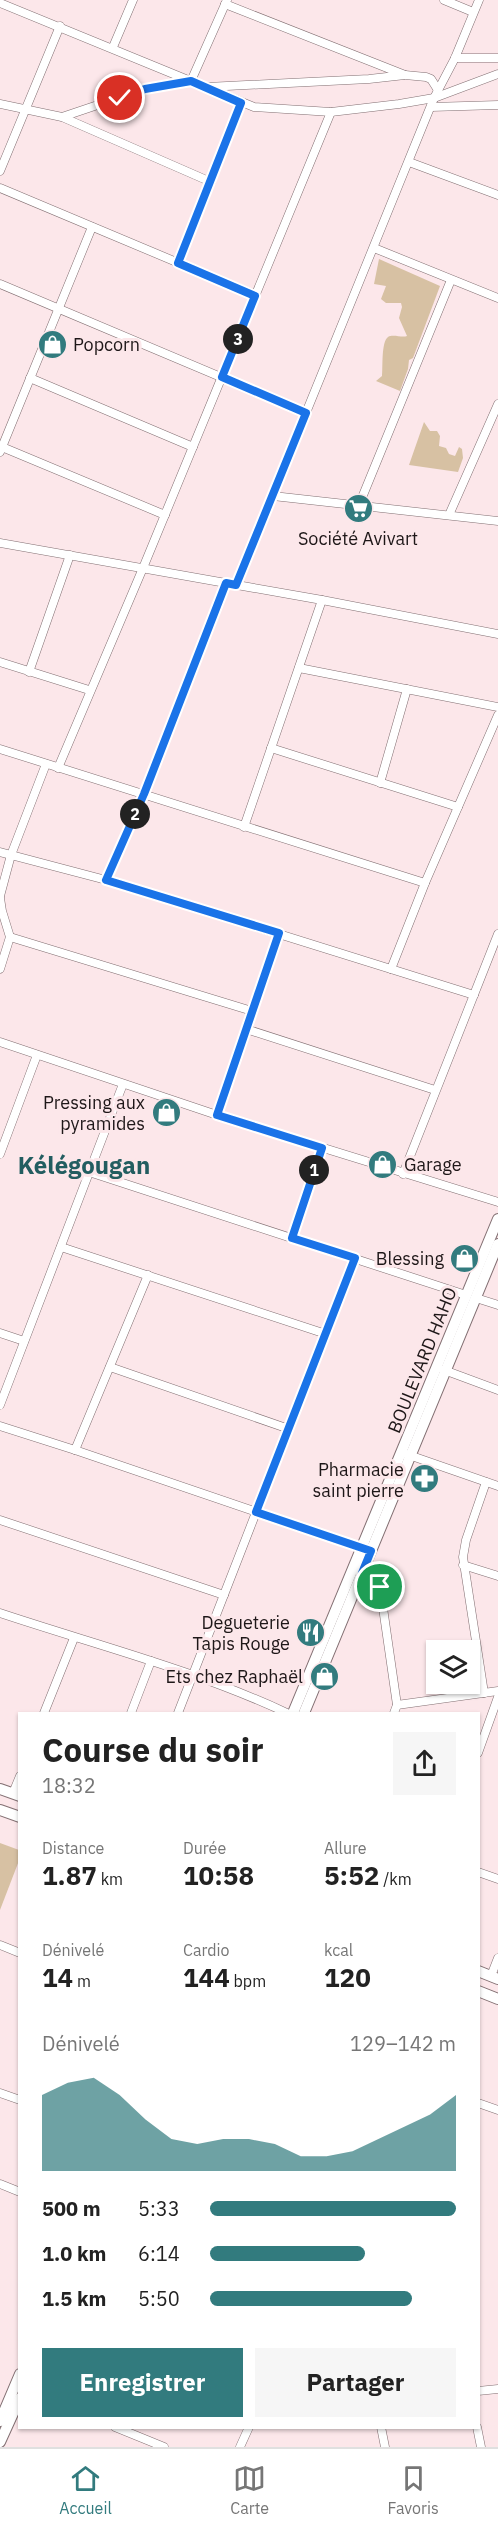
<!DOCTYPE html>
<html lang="fr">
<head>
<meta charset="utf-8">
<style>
  :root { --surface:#fff; --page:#f6f6f6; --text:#222; --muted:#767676; --line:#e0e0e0; --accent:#327b7e }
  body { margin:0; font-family:"IBM Plex Sans",sans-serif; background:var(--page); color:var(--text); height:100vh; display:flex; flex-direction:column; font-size:22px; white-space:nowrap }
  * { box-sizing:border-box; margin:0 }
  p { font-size:20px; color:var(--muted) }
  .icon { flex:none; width:33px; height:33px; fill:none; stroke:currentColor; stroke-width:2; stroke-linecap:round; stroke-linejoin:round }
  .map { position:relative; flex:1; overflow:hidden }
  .sheet { position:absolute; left:18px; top:1712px; width:462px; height:717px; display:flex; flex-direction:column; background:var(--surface); border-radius:0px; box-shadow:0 2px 4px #0004 }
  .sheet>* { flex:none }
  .controls { position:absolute; left:426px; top:1640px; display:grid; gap:12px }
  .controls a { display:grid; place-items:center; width:54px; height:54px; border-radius:0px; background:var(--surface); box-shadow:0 2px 4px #0004; font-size:30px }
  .pin { position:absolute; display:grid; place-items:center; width:51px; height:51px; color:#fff; margin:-26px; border:3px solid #fff; border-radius:50%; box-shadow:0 2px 6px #0007 }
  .km { position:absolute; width:30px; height:30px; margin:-15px; border-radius:50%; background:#222; color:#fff; font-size:16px; line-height:30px; text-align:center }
  .round { display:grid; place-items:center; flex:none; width:63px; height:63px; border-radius:0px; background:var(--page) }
  .overview { display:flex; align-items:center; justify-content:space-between; height:102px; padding:0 24px }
  h1 { font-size:33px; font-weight:800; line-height:45px }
  .metrics { display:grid; grid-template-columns:repeat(3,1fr); gap:9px; height:102px; padding:6px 24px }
  .metrics div { display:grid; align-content:center }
  .metrics b { font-size:26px; font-weight:800 }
  .metrics small { font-size:16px; font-weight:400 }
  .metrics p { font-size:16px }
  .chart { height:168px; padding:12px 24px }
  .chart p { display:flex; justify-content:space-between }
  .chart svg { width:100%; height:108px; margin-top:6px; fill:var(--accent); opacity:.7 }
  .cta { display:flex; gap:12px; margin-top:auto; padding:12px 24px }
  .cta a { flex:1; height:69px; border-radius:0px; background:var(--accent); color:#fff; font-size:24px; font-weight:800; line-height:69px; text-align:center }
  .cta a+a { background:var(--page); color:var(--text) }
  ul { padding:0 24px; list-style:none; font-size:20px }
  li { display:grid; grid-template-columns:96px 72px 1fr; align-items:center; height:45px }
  li i { height:15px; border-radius:8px; background:var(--accent) }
  .menu { display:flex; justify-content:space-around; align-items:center; height:84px; border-top:2px solid var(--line); background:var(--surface); font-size:16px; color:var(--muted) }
  .menu a { display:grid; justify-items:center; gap:3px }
  .menu .current { color:var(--accent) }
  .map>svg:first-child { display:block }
  .green { fill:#d7c1a3 }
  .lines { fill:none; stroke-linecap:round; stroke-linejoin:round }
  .street-casing { stroke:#826f72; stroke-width:9 }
  .secondary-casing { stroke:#826f72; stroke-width:12 }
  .street { stroke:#fff; stroke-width:8 }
  .secondary { stroke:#fff; stroke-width:10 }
  .route-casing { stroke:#fff; stroke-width:12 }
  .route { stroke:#1a73e8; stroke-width:8 }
  .labels { text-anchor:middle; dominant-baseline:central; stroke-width:6; stroke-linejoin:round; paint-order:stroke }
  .poi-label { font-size:18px; fill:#1e1718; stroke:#fce7ea; text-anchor:end }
  .street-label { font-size:18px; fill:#1e1718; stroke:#fce7ea }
  .district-label { font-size:24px; font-weight:bold; fill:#225d60; stroke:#fce7ea }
</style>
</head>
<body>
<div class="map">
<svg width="498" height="2447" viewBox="0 0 498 2447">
  <rect width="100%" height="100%" fill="#fce7ea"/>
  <g class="green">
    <path d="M379,259L440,286L413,358L409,360L408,369L400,391L376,381L382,376C383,368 381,342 388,337C393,334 402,338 407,336L399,318L402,307L401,303H386L381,299L386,286L374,284Z"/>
    <polygon points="424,422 430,431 437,431 440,436 439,446 446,448 449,454 455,456 459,447 462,449 463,458 458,472 409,465"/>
    <polygon points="0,1843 19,1850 20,1858 0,1910"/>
  </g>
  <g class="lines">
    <defs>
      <g id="street">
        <polyline points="444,0 473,12"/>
        <polyline points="0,3 254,107 331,112 399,104 434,98 498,74"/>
        <polyline points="225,4 405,75"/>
        <polyline points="113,47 133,0"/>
        <polyline points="455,58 498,58"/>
        <polyline points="207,87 369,79 405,75 426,77 431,79 438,90"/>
        <polyline points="0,104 62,117 211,182"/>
        <polyline points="431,107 498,105"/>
        <polyline points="62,117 145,89 191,81 227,0"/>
        <polyline points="409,162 498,195"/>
        <polyline points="0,171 60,26"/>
        <polyline points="0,188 255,295"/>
        <polyline points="374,248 498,298"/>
        <polyline points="178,263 241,103"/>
        <polyline points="0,284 306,413"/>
        <polyline points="30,378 193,447"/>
        <polyline points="2,447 165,515"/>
        <polyline points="0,452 92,227"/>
        <polyline points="273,496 498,521"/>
        <polyline points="359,505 451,280"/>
        <polyline points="449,515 498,404"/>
        <polyline points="0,543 322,600 498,634"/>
        <polyline points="236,585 434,98 455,58 479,0"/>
        <polyline points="0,662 89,690"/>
        <polyline points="299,668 498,707"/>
        <polyline points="29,672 70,555"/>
        <polyline points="271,748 458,807"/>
        <polyline points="0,749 425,883"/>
        <polyline points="58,768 143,568 331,112"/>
        <polyline points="380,783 407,689"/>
        <polyline points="244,827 322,600"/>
        <polyline points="0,852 106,880 474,995"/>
        <polyline points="106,880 144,794 226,583"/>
        <polyline points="0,896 11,855 46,764"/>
        <polyline points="0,898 2,911 10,937 0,969"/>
        <polyline points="10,937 252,1011"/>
        <polyline points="391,969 425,883 498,715"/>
        <polyline points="246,1029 435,1090"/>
        <polyline points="0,1042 217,1115 498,1202"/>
        <polyline points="217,1115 279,933"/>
        <polyline points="0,1154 37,1055"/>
        <polyline points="89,1172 466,1295"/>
        <polyline points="403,1174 498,934"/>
        <polyline points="292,1238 322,1148"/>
        <polyline points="61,1247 326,1334"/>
        <polyline points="476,1298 498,1305"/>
        <polyline points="0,1333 24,1341"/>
        <polyline points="110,1367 289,1429"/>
        <polyline points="444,1370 498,1390"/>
        <polyline points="0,1405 123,1084"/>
        <polyline points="0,1426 75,1450 365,1549"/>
        <polyline points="75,1450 148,1275"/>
        <polyline points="406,1454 498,1486"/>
        <polyline points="0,1520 224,1595"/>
        <polyline points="463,1565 498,1576"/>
        <polyline points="362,1573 376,1580 380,1587 397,1705 394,1713"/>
        <path d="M0,1613C96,1645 195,1670 287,1713"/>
        <polyline points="484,1693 463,1557 466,1540 486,1482"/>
        <polyline points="397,1705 498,1691"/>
        <polyline points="44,1713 74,1638"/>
        <polyline points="131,1713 151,1661"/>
        <polyline points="178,1713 355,1258"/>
        <polyline points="478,1753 498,1697"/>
        <polyline points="13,1793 20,1776"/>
        <polyline points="478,1872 498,1879"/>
        <polyline points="0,1945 20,1953"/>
        <polyline points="491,1976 498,1958"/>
        <polyline points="0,2093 20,2100"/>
        <polyline points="478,2103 498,2110"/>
        <polyline points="0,2184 20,2192"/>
        <polyline points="478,2391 498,2389"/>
        <polyline points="115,2427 164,2447"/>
        <polyline points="381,2427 385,2447"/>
        <polyline points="477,2427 481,2447"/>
        <polyline points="240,2447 249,2427"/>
      </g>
      <g id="secondary">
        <polyline points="293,1713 498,1219"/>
        <polyline points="304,1713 498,1244"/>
        <polyline points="0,1789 20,1796"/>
        <polyline points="0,1810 20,1817"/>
        <polyline points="478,1971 498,1979"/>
        <polyline points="478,1991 498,1999"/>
        <polyline points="0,2421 20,2374"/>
        <polyline points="0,2442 20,2398"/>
      </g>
    </defs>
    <use href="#street" class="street-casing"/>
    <use href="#secondary" class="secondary-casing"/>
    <use href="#street" class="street"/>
    <use href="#secondary" class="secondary"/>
  </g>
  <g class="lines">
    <defs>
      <polyline id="route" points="120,98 145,89 191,81 241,103 178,263 255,296 222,377 306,413 236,585 226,583 144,794 106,880 279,933 217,1115 322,1148 292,1238 355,1258 256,1512 371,1551 362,1573 376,1580 380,1587"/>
    </defs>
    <use href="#route" class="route-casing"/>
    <use href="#route" class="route"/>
  </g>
  <defs>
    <symbol id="shop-disc" viewBox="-11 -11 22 22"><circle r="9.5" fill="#327b7e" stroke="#fce7ea"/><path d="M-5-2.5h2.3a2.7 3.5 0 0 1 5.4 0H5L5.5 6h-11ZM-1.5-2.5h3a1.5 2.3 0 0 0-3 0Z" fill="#fff"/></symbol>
    <symbol id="supermarket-disc" viewBox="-11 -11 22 22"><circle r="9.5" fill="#327b7e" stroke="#fce7ea"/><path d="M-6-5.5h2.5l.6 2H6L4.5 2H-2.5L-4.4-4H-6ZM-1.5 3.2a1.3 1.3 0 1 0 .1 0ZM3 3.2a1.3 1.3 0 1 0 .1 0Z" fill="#fff"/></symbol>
    <symbol id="pharmacy-disc" viewBox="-11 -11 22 22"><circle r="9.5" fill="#327b7e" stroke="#fce7ea"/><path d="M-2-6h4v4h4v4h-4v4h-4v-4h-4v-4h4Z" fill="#fff"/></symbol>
    <symbol id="restaurant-disc" viewBox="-11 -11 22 22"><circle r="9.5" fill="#327b7e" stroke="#fce7ea"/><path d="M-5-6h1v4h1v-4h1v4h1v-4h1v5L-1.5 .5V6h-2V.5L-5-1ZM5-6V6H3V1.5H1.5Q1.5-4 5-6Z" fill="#fff"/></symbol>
  </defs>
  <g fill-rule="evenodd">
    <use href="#shop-disc" x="36" y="328" width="33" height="33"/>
    <use href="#supermarket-disc" x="342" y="492" width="33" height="33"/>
    <use href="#shop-disc" x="150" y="1096" width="33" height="33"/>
    <use href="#shop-disc" x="366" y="1148" width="33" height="33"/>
    <use href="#shop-disc" x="448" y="1242" width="33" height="33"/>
    <use href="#pharmacy-disc" x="408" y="1462" width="33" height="33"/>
    <use href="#restaurant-disc" x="294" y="1616" width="33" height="33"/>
    <use href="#shop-disc" x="308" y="1660" width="33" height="33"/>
  </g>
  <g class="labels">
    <g class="poi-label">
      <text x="73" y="344" text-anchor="start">Popcorn</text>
      <text x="358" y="538" text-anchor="middle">Société Avivart</text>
      <text x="145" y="1102">Pressing aux<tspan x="145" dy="21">pyramides</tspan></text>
      <text x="404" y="1164" text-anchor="start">Garage</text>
      <text x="444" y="1258">Blessing</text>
      <text x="404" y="1469">Pharmacie<tspan x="404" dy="21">saint pierre</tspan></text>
      <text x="290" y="1622">Degueterie<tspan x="290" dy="21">Tapis Rouge</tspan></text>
      <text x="303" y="1676">Ets chez Raphaël</text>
    </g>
    <g class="street-label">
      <text transform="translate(422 1360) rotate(-68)">BOULEVARD HAHO</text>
    </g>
    <g class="district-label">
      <text x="84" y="1165">Kélégougan</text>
    </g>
  </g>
</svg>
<div class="controls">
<a><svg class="icon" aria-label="layers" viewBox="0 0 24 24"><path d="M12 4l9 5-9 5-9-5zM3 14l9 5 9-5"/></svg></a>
</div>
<div class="pin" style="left:380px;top:1587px;background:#1e9e55"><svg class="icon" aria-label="arrive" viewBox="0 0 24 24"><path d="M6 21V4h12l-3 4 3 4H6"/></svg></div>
<div class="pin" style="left:120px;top:98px;background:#d93025"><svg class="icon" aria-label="check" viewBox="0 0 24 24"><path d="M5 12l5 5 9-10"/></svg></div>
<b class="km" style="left:314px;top:1170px">1</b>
<b class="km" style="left:135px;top:814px">2</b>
<b class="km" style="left:238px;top:339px">3</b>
<section class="sheet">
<div class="overview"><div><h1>Course du soir</h1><p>18:32</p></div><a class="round"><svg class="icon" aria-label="share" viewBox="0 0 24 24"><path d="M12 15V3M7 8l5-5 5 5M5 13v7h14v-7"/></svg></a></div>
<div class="metrics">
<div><p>Distance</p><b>1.87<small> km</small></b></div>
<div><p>Durée</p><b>10:58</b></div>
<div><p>Allure</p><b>5:52<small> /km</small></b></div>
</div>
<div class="metrics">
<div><p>Dénivelé</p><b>14<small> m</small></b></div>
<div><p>Cardio</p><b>144<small> bpm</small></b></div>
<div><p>kcal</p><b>120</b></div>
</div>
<div class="chart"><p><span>Dénivelé</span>129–142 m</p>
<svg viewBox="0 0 160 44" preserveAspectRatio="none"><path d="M0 44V13L10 8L20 6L30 13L40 23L50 31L60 33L70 31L80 31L90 33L100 38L110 38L120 36L130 31L140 26L150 21L160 13V44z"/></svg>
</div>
<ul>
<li><b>500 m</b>5:33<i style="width:100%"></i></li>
<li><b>1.0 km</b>6:14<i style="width:63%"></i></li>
<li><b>1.5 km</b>5:50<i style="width:82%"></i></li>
</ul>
<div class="cta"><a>Enregistrer</a><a>Partager</a></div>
</section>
</div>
<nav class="menu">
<a class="current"><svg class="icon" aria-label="home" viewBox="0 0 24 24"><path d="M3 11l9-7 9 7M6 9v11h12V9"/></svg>Accueil</a>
<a><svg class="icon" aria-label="map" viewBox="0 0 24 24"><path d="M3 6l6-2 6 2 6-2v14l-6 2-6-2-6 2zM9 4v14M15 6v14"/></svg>Carte</a>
<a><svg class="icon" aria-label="saved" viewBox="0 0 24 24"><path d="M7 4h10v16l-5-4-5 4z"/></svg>Favoris</a>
</nav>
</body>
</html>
